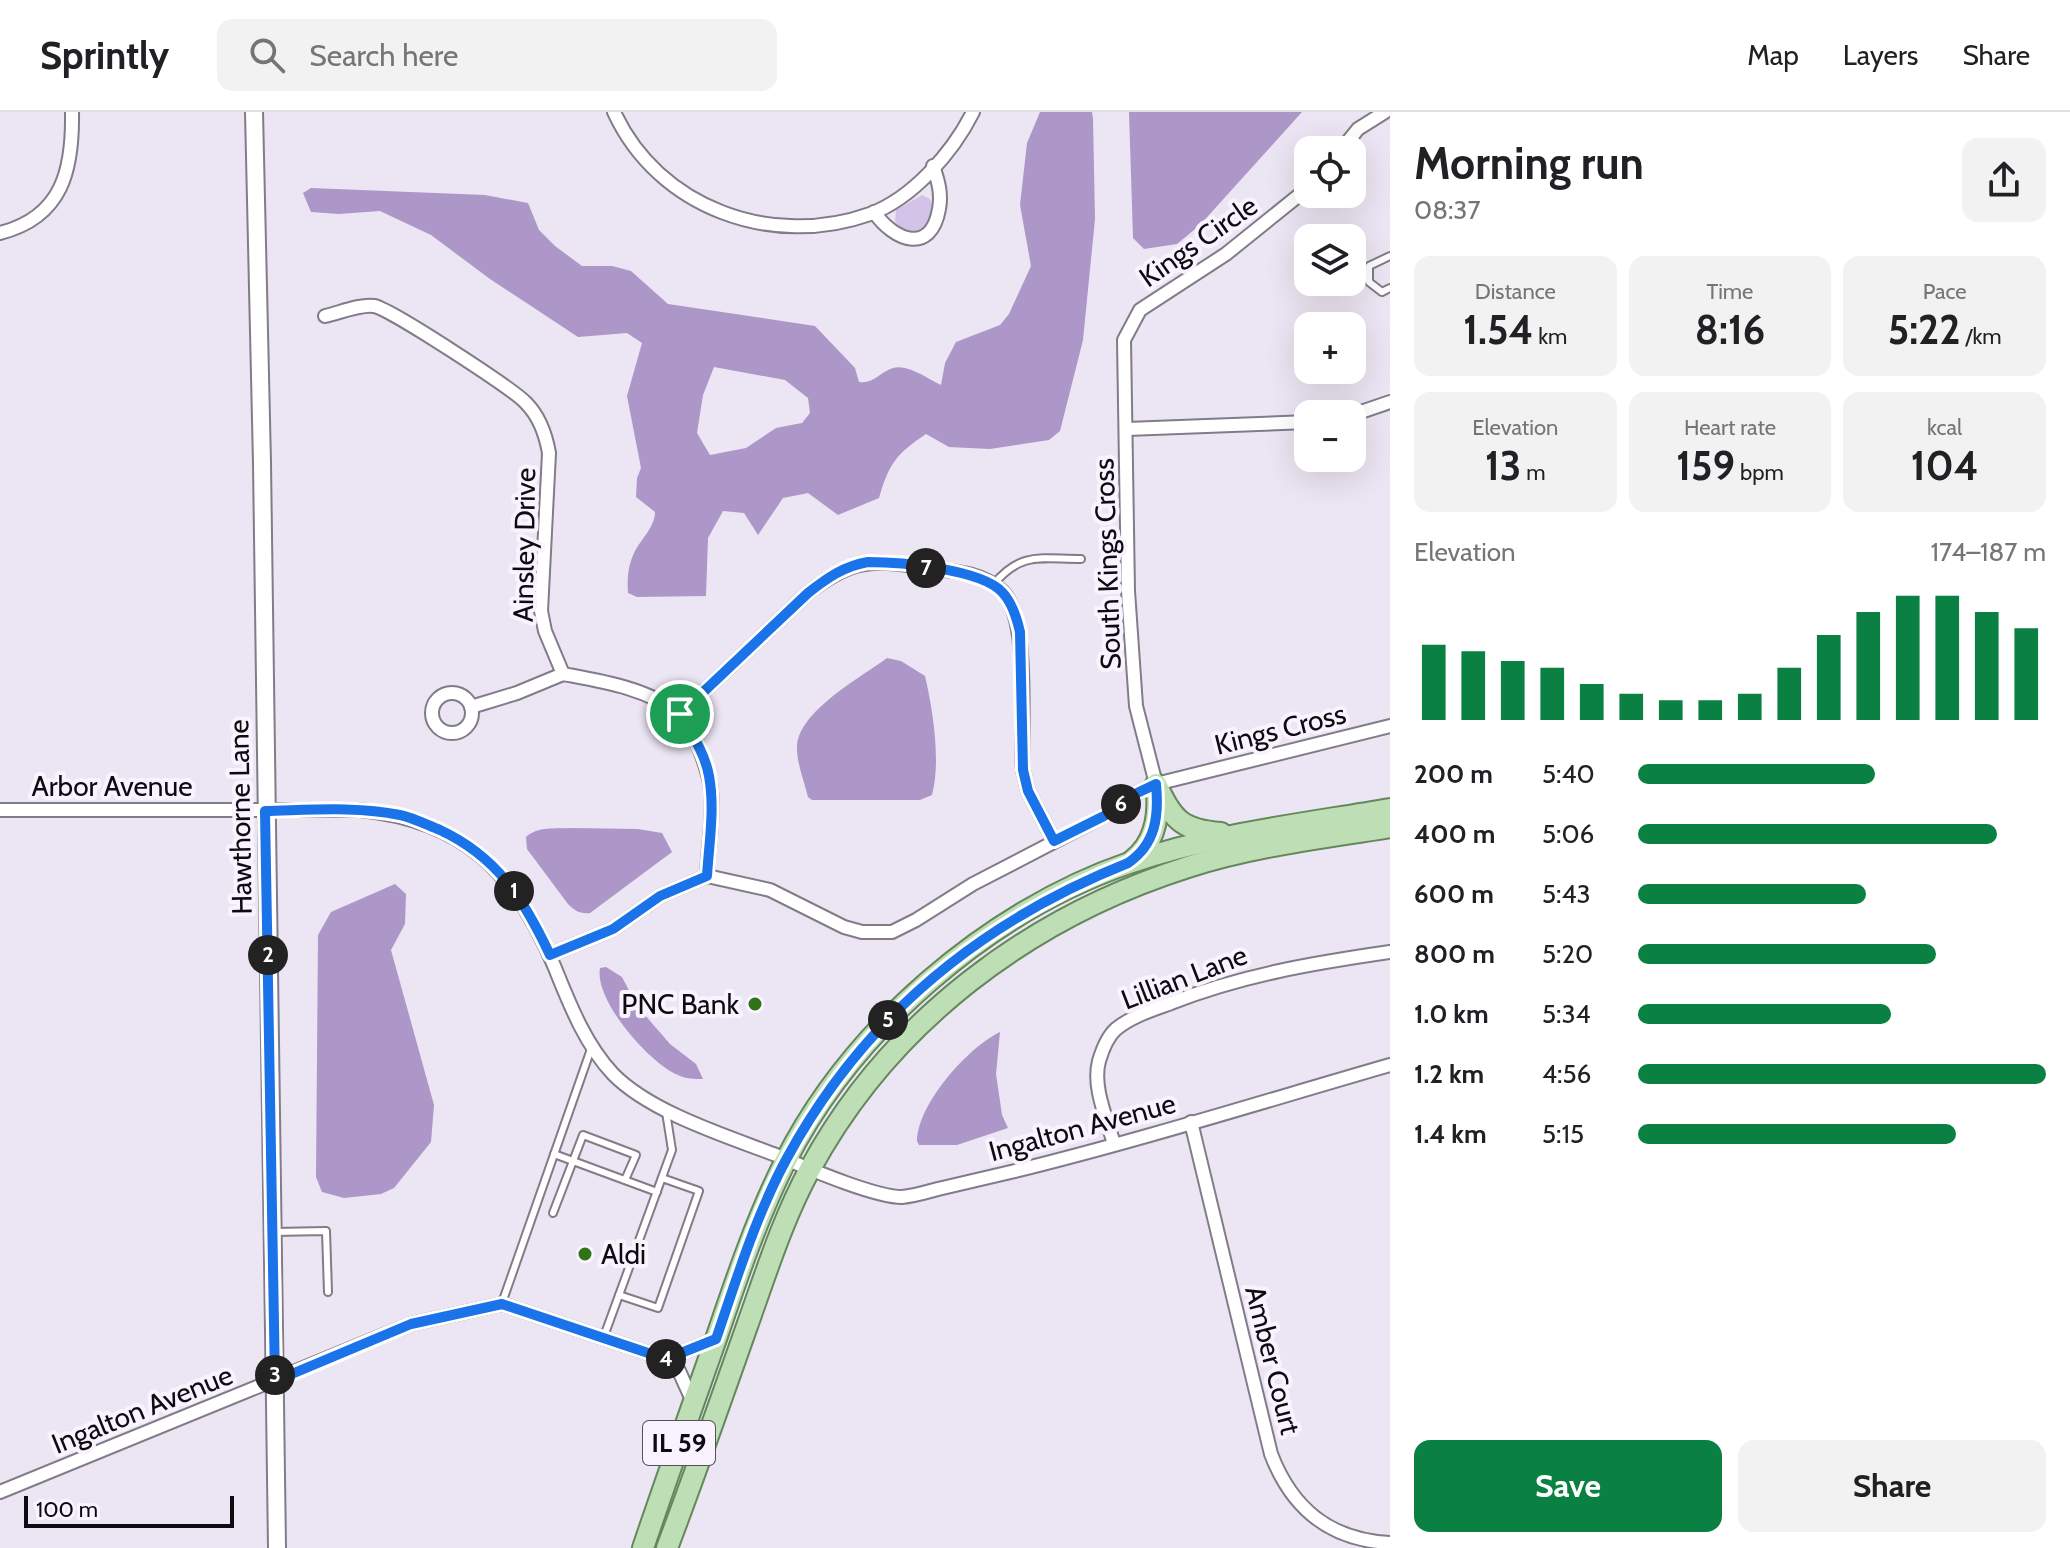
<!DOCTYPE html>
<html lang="en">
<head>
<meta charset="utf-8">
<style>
  :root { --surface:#fff; --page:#f2f2f2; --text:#202124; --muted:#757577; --line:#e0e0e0; --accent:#0b8043 }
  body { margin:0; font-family:Cabin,sans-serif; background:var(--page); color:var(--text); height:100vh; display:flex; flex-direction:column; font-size:30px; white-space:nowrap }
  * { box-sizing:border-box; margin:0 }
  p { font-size:26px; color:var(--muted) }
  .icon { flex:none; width:44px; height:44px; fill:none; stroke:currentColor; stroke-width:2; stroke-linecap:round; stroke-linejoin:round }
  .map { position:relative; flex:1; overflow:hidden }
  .panel { display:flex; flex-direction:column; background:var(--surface); width:680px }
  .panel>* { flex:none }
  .buttons { position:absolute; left:1294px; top:24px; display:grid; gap:16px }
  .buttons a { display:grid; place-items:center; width:72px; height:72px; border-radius:16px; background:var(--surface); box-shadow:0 8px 32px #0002; font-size:40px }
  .scale { position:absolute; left:24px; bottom:20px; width:210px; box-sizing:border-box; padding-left:8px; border:4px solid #0d0b10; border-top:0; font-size:22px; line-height:28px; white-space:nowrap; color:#0d0b10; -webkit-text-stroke:6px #f8f3fe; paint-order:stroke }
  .pin { position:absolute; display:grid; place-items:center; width:68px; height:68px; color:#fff; margin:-34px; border:4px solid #fff; border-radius:50%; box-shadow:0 2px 8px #0007 }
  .km { position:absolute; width:40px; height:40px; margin:-20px; border-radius:50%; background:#222; color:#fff; font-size:22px; line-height:40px; text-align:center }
  .round { display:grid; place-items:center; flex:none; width:84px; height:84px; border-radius:16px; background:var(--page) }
  .summary { display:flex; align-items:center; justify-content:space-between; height:136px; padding:0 24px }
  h1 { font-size:44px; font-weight:800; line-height:60px }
  .metrics { display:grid; grid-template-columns:repeat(3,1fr); gap:12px; height:136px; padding:8px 24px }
  .metrics div { display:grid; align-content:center; border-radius:16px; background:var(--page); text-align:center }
  .metrics b { font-size:40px; font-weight:800 }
  .metrics small { font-size:22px; font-weight:400 }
  .metrics p { font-size:22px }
  .chart { height:224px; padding:16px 24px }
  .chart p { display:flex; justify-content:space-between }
  .chart svg { width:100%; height:144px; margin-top:8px; stroke:var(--accent); stroke-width:6 }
  .cta { display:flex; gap:16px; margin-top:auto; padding:16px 24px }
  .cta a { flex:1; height:92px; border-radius:16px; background:var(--accent); color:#fff; font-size:32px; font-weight:800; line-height:92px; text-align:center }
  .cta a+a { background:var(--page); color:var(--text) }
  ul { padding:0 24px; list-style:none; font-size:26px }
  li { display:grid; grid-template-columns:128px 96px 1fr; align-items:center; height:60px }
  li i { height:20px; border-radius:10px; background:var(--accent) }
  header { display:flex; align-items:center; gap:48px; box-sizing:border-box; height:112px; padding:0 40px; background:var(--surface); border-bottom:2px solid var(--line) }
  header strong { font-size:38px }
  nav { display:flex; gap:44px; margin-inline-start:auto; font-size:28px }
  .search { width:560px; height:72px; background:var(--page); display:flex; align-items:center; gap:20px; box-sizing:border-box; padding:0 28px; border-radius:16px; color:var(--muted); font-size:30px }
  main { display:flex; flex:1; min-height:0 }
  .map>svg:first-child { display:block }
  .green { fill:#d4c3e8 }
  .water { fill:#ad96c8; fill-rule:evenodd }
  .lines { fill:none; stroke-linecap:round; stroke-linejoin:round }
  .service-casing { stroke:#817c88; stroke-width:10 }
  .minor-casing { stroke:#817c88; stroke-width:16 }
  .tertiary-casing { stroke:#817c88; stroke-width:20 }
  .primary-casing { stroke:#64875c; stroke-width:24 }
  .service { stroke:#fff; stroke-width:6 }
  .minor { stroke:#fff; stroke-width:12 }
  .tertiary { stroke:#fff; stroke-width:16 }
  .primary { stroke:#bedfb6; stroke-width:20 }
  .route-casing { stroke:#fff; stroke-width:16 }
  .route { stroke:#1a73e8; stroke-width:10 }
  .poi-dot { fill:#2e7416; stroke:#f8f3fe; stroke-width:3 }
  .labels { text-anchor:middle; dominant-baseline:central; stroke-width:8; stroke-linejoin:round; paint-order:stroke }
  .shield { fill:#f8f3fe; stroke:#545157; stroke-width:2 }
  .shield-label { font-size:26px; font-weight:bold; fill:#0d0b10 }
  .street-label { font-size:28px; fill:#0d0b10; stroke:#f8f3fe }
  .poi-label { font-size:28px; fill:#0d0b10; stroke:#f8f3fe; text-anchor:end }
</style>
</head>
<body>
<header>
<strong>Sprintly</strong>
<div class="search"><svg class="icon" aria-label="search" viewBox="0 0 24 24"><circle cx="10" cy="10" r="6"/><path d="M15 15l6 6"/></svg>Search here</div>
<nav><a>Map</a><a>Layers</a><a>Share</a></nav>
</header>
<main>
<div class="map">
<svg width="1390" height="1436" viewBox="0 0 1390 1436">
  <rect width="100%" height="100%" fill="#ece5f3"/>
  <path class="green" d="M922,83L930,87C936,99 932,105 925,116C913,121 903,120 895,109L896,98Z"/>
  <g class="water">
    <path d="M1040,0H1092L1093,7L1095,107L1083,228L1060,319L1049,328L990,337L949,335L926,322C896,342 889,352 879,386L838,403L808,381L783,386L758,423L744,401L723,399L708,426L706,484L637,485L628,481C627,467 628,454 634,441C641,427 655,415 655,400L636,385L637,366L641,356L627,284L642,231L627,221L578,225L490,167L431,123L380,99L339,102L311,100L303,81L311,76L485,83L528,91L539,118L555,134L582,154H612L631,159L668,192L815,214L855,256L859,270C874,272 880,260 893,256C908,252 928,267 941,273L945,251L956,230L1000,213L1009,202L1031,154L1020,93L1027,31ZM714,255L785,268L808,286L810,301L802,311L776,316L746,336L710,343L697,321L703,283Z"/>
    <polygon points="1129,0 1302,0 1200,113 1177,132 1144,137 1133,126"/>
    <path d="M887,546L901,549L925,564C933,598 941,650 932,683L920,688H812L808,685C804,669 797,652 797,636C797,600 860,566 887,546Z"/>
    <path d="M571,716L638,717L662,721L672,740L590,801C580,802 575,799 568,792L527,737L526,725C538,714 555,717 571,716Z"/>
    <polygon points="395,772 406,782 405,812 391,838 434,993 431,1030 394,1076 381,1082 344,1086 322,1080 316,1065 318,823 331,800"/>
    <path d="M606,855L622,865L637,894L670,932L696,952L703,967C695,967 685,967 678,963C649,951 594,888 600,856Z"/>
    <path d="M1000,920L996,962L1002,1003L1008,1016L957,1033H919L917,1029C918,992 967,936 1000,920Z"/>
  </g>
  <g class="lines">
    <defs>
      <g id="service">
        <polyline points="1390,144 1369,154 1369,170 1382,180 1390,176"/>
        <path d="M993,473C1021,439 1041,447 1081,447"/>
        <polyline points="554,1042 657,1080"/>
        <polyline points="553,1101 583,1023 636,1043 625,1068"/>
        <polyline points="274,1120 326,1119 328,1180"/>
        <polyline points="619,1183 658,1196 699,1079 662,1066"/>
        <polyline points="502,1191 591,937"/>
        <polyline points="603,1227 672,1038 666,1000"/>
      </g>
      <g id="minor">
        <path d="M614,0C658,96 772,137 870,102C913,86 953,40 973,0"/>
        <polyline points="1341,38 1358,17 1385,0"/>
        <path d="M874,100C894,129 931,143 939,97C942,82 938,68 933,54"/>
        <path d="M0,121C63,105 73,57 72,0"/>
        <path d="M325,204C339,201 360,192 374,194C389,196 513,277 526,291C539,304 546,324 549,341L541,499L545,519L563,562"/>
        <polyline points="1352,303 1390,290"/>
        <polyline points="1127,317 1308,310"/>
        <path d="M563,562C600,569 647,576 678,601C693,613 709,659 711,678C714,706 708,736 707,764"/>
        <circle cx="452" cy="601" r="20"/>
        <polyline points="471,595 517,581 563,562"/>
        <path d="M680,602L808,481C850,448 870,447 921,455C948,459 981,459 1002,479C1031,507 1020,616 1023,658L1028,679L1054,729"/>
        <polyline points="1156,672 1136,594 1128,479 1124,228 1140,198 1226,142 1308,76"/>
        <path d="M0,698H360C466,709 515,760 555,856C570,893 585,932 613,962C650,1000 726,1024 776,1043C805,1055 874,1085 902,1085C914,1084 927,1080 938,1077C964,1071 989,1065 1015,1059C1141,1028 1265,989 1390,953"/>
        <polyline points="550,843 613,817 660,784 707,764 770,778 844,815 862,820 892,820 916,808 973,772 1104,704 1135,682 1156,672 1390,614"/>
        <path d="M1191,1010L1271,1342C1292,1397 1330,1428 1390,1431"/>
        <path d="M1114,1032C1107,1007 1092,975 1099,949C1102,939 1108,924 1116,917C1132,904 1152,898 1171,891C1242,863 1314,851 1390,840"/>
        <polyline points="666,1247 716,1227"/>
        <polyline points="0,1380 411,1212 502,1192 666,1247 679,1259 693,1290"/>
      </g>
      <polyline id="tertiary" points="254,0 262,351 277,1436"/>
      <g id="primary">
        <path d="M1156,672C1173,707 1180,718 1221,721"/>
        <path d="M1133,748C1155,731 1159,705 1157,680"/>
        <path d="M643,1436C667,1365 692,1295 717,1224C737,1165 757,1106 785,1050C852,917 989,799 1129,751C1213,722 1303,712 1390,697"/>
        <path d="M667,1436C695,1362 721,1288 747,1214C766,1161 783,1106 810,1057C890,909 1030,805 1188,755C1253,734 1323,726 1390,715"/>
      </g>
    </defs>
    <use href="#service" class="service-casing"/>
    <use href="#minor" class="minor-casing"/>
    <use href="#tertiary" class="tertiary-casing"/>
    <use href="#primary" class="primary-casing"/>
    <use href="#service" class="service"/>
    <use href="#minor" class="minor"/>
    <use href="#tertiary" class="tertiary"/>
    <use href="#primary" class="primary"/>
  </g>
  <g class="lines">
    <defs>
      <path id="route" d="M868,450C899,450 981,457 1002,480C1012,490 1017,507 1020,520L1023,658L1028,679L1054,729L1104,704L1135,682L1156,672C1159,704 1156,732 1128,751C980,810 863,906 787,1046C756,1103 737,1166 716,1227L666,1247L502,1192L411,1212L275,1269L265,699C310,698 356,694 400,703C414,706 427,713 440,718C498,745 524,788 550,843L613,817L660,784L707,764C709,732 715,696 709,664C705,641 691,621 680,602L808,481C827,466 844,454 868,450Z"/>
    </defs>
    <use href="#route" class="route-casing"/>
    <use href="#route" class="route"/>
  </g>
  <g class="poi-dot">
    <circle cx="755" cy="892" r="8"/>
    <circle cx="585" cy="1142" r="8"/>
  </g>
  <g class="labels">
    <rect class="shield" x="643" y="1309" width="72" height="44" rx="6"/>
    <g class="shield-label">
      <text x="679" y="1331">IL 59</text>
    </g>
    <g class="street-label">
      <text transform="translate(1198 129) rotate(-35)">Kings Circle</text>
      <text transform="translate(524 433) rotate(-89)">Ainsley Drive</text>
      <text transform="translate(1107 452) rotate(-92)">South Kings Cross</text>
      <text transform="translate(1280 617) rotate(-14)">Kings Cross</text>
      <text x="112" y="674">Arbor Avenue</text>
      <text transform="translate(240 705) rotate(-91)">Hawthorne Lane</text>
      <text transform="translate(1184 865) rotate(-21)">Lillian Lane</text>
      <text transform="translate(1082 1015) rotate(-15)">Ingalton Avenue</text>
      <text transform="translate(1273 1248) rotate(76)">Amber Court</text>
      <text transform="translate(142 1297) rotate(-22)">Ingalton Avenue</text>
    </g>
    <g class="poi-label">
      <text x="739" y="892">PNC Bank</text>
      <text x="601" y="1142" text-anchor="start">Aldi</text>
    </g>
  </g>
</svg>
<div class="buttons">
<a><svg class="icon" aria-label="locate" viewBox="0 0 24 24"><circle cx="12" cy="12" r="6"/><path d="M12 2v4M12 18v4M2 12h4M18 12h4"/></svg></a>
<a><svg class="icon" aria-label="layers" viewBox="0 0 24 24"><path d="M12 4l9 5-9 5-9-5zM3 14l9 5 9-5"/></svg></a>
<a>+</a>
<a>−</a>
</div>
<div class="scale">100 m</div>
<div class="pin" style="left:680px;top:602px;background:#1e9e55"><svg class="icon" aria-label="arrive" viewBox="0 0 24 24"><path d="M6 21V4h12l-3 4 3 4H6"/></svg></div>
<b class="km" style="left:514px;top:779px">1</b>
<b class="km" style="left:268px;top:843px">2</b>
<b class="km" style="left:275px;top:1263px">3</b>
<b class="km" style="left:666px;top:1247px">4</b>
<b class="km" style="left:888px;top:908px">5</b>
<b class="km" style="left:1121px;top:692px">6</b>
<b class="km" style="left:926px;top:456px">7</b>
</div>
<section class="panel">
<div class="summary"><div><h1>Morning run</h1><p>08:37</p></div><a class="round"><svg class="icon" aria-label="share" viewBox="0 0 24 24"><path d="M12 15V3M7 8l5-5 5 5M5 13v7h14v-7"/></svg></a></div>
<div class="metrics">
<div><p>Distance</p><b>1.54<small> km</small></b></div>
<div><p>Time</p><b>8:16</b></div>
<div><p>Pace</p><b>5:22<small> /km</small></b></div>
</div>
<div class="metrics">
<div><p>Elevation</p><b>13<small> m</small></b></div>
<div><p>Heart rate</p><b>159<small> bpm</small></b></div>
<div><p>kcal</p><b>104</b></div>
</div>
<div class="chart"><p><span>Elevation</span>174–187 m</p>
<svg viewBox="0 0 160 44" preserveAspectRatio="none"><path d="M5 44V21M15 44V23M25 44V26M35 44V28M45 44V33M55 44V36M65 44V38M75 44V38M85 44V36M95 44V28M105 44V18M115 44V11M125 44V6M135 44V6M145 44V11M155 44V16"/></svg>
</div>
<ul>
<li><b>200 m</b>5:40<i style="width:58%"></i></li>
<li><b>400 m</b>5:06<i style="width:88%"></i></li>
<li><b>600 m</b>5:43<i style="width:56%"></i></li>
<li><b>800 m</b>5:20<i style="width:73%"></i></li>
<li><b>1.0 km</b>5:34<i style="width:62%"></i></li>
<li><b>1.2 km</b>4:56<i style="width:100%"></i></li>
<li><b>1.4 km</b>5:15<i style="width:78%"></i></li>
</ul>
<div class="cta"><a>Save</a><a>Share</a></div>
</section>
</main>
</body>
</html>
